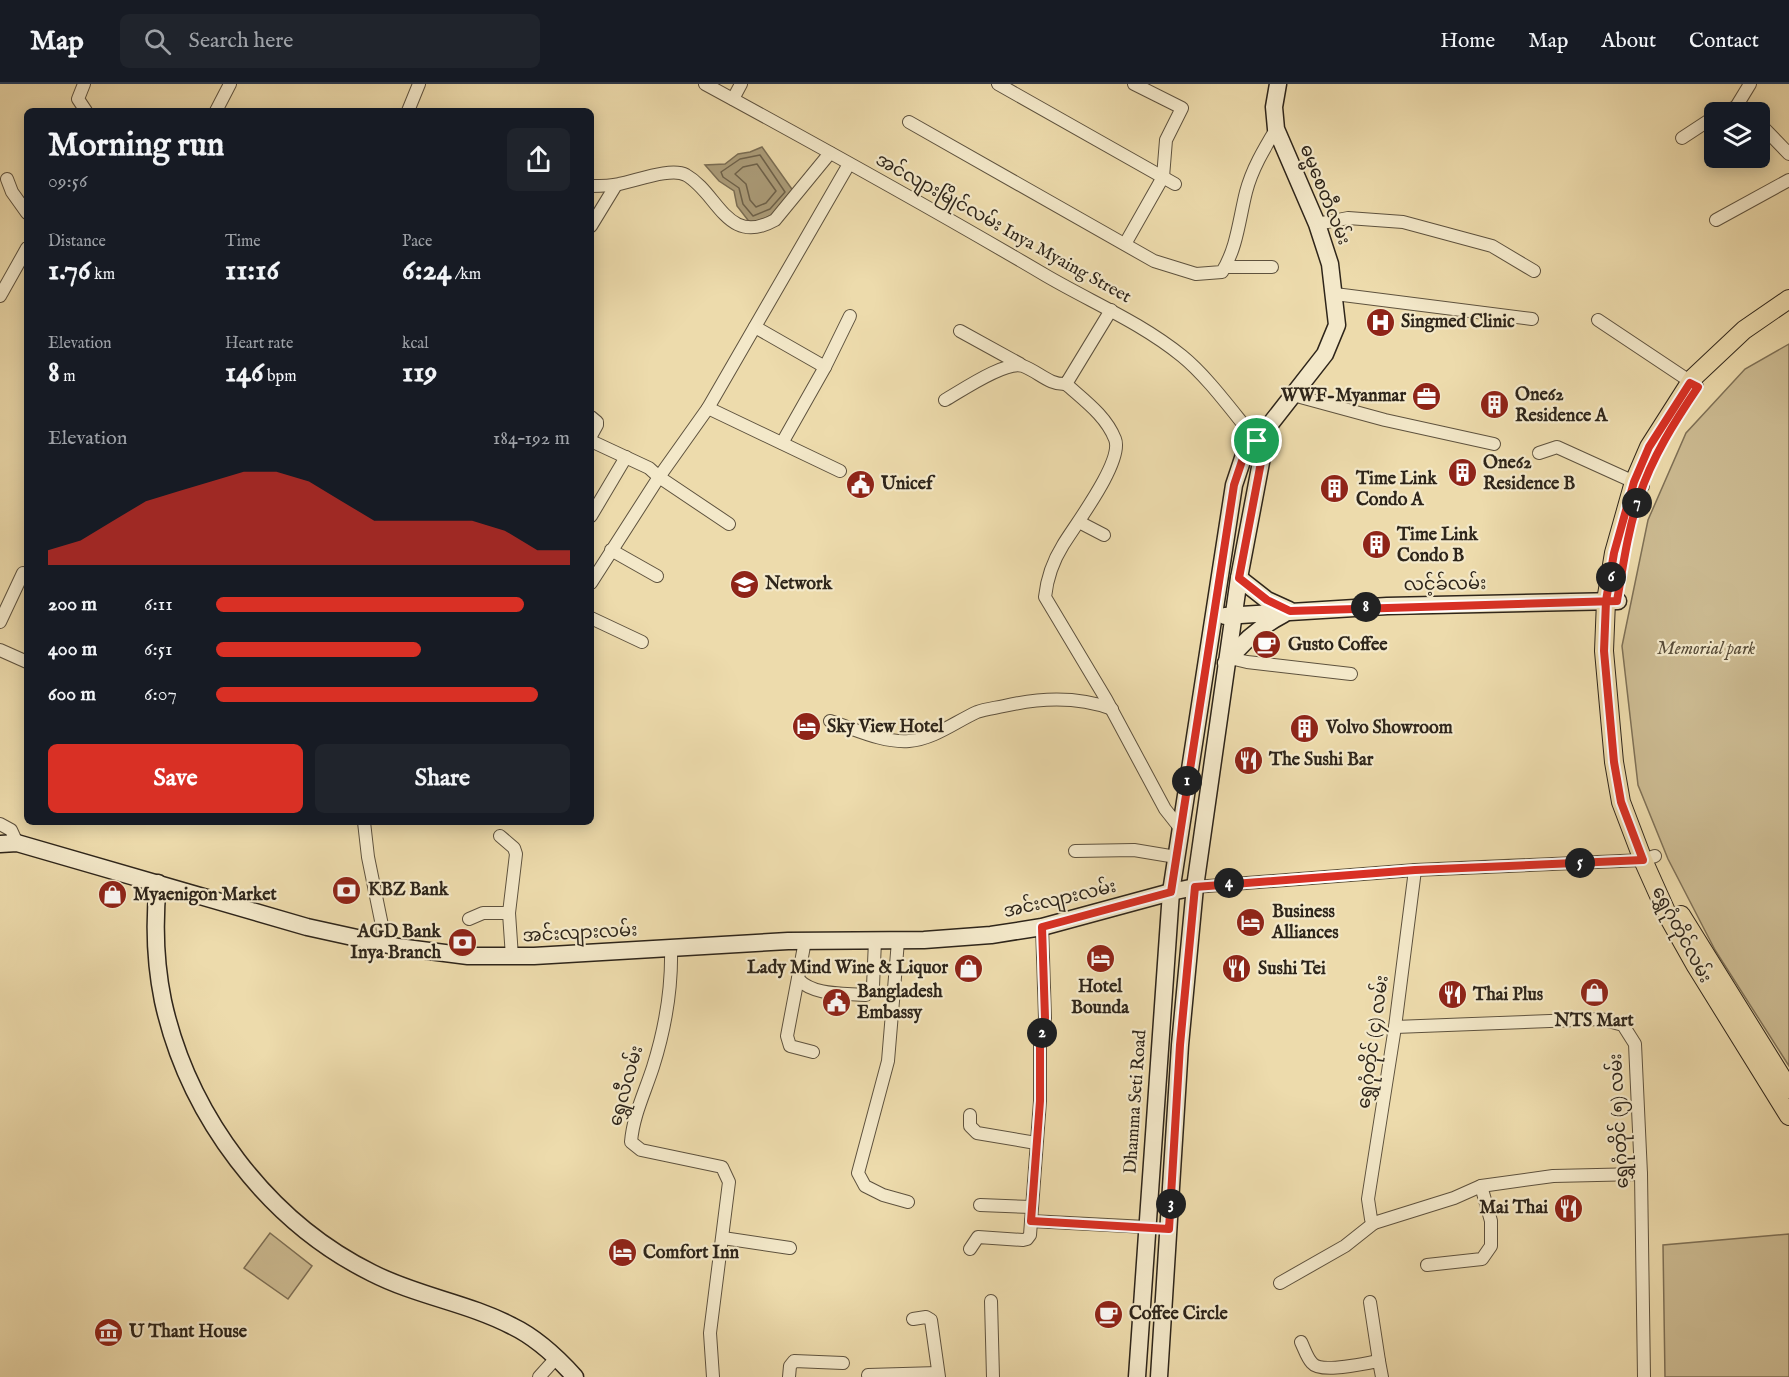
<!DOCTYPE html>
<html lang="en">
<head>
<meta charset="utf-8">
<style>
  :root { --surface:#171b24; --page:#20242c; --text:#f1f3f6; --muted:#9ea1a6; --line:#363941; --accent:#d93025 }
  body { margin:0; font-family:"IM FELL English","Noto Sans Myanmar",serif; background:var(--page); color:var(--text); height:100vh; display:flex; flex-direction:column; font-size:22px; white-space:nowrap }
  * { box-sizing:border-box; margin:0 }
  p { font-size:20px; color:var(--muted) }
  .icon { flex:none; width:33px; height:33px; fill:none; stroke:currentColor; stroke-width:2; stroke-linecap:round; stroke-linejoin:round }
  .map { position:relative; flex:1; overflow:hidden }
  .details { position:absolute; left:24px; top:24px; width:570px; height:717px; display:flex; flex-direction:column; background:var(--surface); border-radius:9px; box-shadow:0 3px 15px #0003 }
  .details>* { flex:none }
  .fabs { position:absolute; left:1704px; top:18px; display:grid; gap:12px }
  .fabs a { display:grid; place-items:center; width:66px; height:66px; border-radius:9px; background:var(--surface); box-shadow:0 3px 15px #0003; font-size:30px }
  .pin { position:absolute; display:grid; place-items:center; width:51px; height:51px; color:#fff; margin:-26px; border:3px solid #fff; border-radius:50%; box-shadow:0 2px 6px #0007 }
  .km { position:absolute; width:30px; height:30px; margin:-15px; border-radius:50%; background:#222; color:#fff; font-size:16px; line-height:30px; text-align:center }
  .round { display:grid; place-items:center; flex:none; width:63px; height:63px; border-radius:9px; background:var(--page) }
  .overview { display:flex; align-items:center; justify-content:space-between; height:102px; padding:0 24px }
  h1 { font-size:33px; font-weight:700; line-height:45px }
  .stats { display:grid; grid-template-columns:repeat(3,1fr); gap:9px; height:102px; padding:6px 24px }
  .stats div { display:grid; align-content:center }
  .stats b { font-size:30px; font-weight:700 }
  .stats small { font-size:16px; font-weight:400 }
  .stats p { font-size:16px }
  .chart { height:168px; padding:12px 24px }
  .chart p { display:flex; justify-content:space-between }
  .chart svg { width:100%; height:108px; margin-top:6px; fill:var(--accent); opacity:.7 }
  .primary-button { display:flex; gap:12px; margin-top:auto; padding:12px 24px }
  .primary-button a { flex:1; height:69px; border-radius:9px; background:var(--accent); color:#fff; font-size:24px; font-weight:700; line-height:69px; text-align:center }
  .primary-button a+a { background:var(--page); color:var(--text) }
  ul { padding:0 24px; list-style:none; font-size:20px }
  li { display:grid; grid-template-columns:96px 72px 1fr; align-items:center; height:45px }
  li i { height:15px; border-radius:8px; background:var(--accent) }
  header { display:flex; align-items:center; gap:36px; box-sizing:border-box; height:84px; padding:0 30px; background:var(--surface); border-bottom:2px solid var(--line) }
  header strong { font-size:28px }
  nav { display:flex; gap:33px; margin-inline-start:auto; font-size:21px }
  .search { width:420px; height:54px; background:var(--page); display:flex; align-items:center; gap:15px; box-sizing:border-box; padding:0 21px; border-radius:9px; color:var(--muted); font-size:22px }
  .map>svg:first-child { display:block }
  .green { fill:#cdbc93; stroke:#7e7056; stroke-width:1.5 }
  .water { fill:#ac9d7a; stroke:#7a6d54; stroke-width:1.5 }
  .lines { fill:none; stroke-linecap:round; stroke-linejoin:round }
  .shore { stroke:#6d614a; stroke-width:1.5 }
  .street-casing { stroke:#5e523e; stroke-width:14 }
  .secondary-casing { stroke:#2e251a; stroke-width:19 }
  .primary-casing { stroke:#2e251a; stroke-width:20 }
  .street { stroke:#f3e8c9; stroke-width:12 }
  .secondary { stroke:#f3e8c9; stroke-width:16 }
  .primary { stroke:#eddbac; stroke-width:18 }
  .route-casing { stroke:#fff; stroke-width:12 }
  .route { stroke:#d93025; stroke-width:8 }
  .labels { text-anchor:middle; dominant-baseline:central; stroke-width:4.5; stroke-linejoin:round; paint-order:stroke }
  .street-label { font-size:18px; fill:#2e251a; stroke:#f3e8c9 }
  .poi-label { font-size:18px; font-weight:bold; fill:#2e251a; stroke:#f3e8c9; text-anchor:start }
  .park-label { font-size:18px; font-style:italic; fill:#564b38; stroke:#f3e8c9 }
</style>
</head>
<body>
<header>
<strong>Map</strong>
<div class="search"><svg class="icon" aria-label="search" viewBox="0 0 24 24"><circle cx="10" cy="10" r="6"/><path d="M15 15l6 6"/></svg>Search here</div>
<nav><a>Home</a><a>Map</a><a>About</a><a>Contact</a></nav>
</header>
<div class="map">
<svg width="1789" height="1293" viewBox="0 0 1789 1293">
  <rect width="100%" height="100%" fill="#eddbac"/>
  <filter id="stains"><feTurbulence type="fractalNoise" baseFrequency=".00333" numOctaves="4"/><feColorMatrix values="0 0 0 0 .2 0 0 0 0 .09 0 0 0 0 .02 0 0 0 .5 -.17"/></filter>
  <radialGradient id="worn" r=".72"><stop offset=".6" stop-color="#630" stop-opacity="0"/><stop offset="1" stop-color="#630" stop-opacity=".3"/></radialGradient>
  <g class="green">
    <polygon points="1789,260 1789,982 1715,866 1668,775 1638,701 1622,562 1648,436 1686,349 1745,285"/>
    <polygon points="270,1149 312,1182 288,1215 244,1184"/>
    <polygon points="1789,1150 1789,1293 1665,1293 1663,1161"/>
  </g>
  <polygon class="water" points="762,63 794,108 774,130 751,140 737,122 734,107 719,97 705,81 725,80 738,70 750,68"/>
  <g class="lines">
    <g class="shore">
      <polygon points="760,71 785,108 770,125 753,132 743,120 739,104 723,93 721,88 740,75"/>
      <polygon points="757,80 776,107 766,119 756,123 750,116 746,100 735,90 743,83"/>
    </g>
    <defs>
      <g id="street">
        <polyline points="84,0 78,15 86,27"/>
        <path d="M705,0C819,62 933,125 1045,191C1091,218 1140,238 1182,272C1208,293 1235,331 1257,357"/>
        <polyline points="998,0 1175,100"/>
        <polyline points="733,15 741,0"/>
        <polyline points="1736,23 1750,0"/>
        <polyline points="216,27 230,0"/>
        <polyline points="408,27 419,0"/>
        <polyline points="1724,28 1736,23 1744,28"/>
        <path d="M909,38L1154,177L1196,190L1222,188C1237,164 1239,136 1246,108C1252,85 1264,65 1276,45"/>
        <polyline points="1760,40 1789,70"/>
        <polyline points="1682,54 1714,33"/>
        <polyline points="7,95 12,108 27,129"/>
        <path d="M591,102C600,102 610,102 619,100C636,97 671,83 686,91C718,109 727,163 775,136L830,69"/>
        <polyline points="1716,136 1789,96"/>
        <polyline points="1317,140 1348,134 1403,138 1492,162 1534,187"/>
        <polyline points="591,142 616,101"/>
        <polyline points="1125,160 1163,93 1166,56 1182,24 1134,0"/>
        <polyline points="1226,183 1272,183"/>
        <polyline points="1335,210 1532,235"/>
        <polyline points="0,212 27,164"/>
        <polyline points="1598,236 1697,302"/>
        <polyline points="755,243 825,283"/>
        <polyline points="960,247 1020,280"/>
        <path d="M1066,300C1085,317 1106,332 1115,355C1124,377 1075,441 1063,461C1053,477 1047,494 1045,513L1106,615L1165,725L1180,744"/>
        <polyline points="1293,311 1385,336 1494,360"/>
        <path d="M945,316C961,307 1006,276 1023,282C1039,288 1049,301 1066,300L1111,226"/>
        <polyline points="708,324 840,387"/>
        <polyline points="591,333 597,338 597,341 591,352"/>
        <polyline points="591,357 649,384 659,393 729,440"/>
        <polyline points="782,359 825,283 850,232"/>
        <polyline points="1539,369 1557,363 1643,402"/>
        <polyline points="591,432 626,373"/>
        <polyline points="1079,438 1104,451"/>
        <polyline points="611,466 657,492"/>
        <polyline points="591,499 659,393 708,324 849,80"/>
        <polyline points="591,534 642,558"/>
        <polyline points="0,538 23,489"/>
        <polyline points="0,566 27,578"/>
        <polyline points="1230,574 1247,578 1351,590"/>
        <path d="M830,637C855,645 883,659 909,657C934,655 955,638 977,628C985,625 995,624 1004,622C1039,614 1077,612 1112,625"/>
        <polyline points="364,738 368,773 386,861"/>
        <polyline points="0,740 11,746 17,759"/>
        <polyline points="500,752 514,764 516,770 509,829 512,873"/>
        <polyline points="1075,767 1134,766 1176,773"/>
        <polyline points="1415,786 1395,943 1368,1115 1371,1135 1374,1139 1454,1114 1481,1102 1553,1092 1641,1090"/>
        <polyline points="1195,803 1415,786 1643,776 1655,772"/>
        <polyline points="469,835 483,829 509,829"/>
        <polyline points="805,857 787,952 790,962 813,968"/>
        <polyline points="898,857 888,977 858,1089 865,1102 883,1111 908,1118"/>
        <path d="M671,864C672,904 665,945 653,983C645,1008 633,1032 631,1058L641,1066L722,1083L729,1098L710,1249L713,1293"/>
        <path d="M798,895C814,912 844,909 866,911L873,902L875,857"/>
        <polyline points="1395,943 1601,935 1623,941 1635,960 1641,1090 1644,1293"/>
        <polyline points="970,1031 970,1042 977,1049 1036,1059"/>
        <polyline points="980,1121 1032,1123"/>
        <polyline points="1031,1137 1146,1143"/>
        <polyline points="723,1154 790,1164"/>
        <polyline points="970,1165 978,1153 1023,1156 1027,1155 1030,1151 1040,1017 1040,961 1045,934 1042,843"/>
        <polyline points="1427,1181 1482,1175 1491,1162 1491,1137 1481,1102"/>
        <polyline points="1280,1199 1345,1162 1374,1139"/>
        <polyline points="991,1217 993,1293"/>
        <polyline points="1370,1218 1379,1277"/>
        <polyline points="913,1235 926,1233 931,1236 939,1293"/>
        <path d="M1301,1258C1304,1264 1307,1274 1312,1279C1321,1290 1365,1279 1379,1277L1382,1293"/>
        <polyline points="868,1291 938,1289"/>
        <polyline points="539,1293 557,1273"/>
        <polyline points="789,1293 790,1282 794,1277 843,1279"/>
      </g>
      <g id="secondary">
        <polyline points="1239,494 1267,516 1289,526"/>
        <polyline points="1225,532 1387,522 1618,517"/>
        <path d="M1226,579C1242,558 1261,542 1284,530"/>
        <polyline points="0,760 17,759 307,843 398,863 468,872 534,872 788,857 924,856 991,851 1042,843 1171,808 1195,803"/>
        <path d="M158,799C154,838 155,878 163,917C188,1031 267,1137 372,1189C417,1212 468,1219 512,1242C537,1254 557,1273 575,1293"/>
        <polyline points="1137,1293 1171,808 1234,401 1245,368 1257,357 1325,270 1337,241 1330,180 1317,140 1276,45 1274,23 1278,0"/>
        <polyline points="1159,1293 1180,961 1195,803 1239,494 1262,373 1257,357"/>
      </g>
      <g id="primary">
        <polyline points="1789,215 1744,246 1693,294 1649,363 1634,398 1614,469 1606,517 1604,567 1614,678 1621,718 1643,776 1669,834 1696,882 1789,1032"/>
        <polyline points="1681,831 1789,1005"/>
      </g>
    </defs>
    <use href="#street" class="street-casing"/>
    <use href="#secondary" class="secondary-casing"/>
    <use href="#primary" class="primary-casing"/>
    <use href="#street" class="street"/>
    <use href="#secondary" class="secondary"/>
    <use href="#primary" class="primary"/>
  </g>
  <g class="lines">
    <defs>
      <path id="route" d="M1257,357L1245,368L1234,401L1171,808L1042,843L1045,934L1040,961V1017L1031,1137L1169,1145L1180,961L1195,803L1415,786L1643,776L1621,718L1614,678L1604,567L1606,517L1614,469L1634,398L1649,363L1690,299L1698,303C1675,337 1652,373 1639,413C1628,446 1623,482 1617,517L1290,527L1267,516L1239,494L1262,373L1257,357"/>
    </defs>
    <use href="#route" class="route-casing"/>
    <use href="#route" class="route"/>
  </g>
  <defs>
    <symbol id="hospital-disc" viewBox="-11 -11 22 22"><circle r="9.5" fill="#8f2418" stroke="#f3e8c9"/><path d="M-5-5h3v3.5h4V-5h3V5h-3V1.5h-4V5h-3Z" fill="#fff"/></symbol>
    <symbol id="office-disc" viewBox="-11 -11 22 22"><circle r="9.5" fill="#8f2418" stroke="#f3e8c9"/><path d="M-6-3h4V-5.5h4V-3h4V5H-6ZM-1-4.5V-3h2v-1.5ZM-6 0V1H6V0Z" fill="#fff"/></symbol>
    <symbol id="building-disc" viewBox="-11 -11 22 22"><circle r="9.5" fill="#8f2418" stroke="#f3e8c9"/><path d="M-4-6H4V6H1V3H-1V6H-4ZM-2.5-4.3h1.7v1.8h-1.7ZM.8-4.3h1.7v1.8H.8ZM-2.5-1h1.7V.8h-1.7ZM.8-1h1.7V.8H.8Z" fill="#fff"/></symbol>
    <symbol id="civic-disc" viewBox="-11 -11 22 22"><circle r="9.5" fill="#8f2418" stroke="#f3e8c9"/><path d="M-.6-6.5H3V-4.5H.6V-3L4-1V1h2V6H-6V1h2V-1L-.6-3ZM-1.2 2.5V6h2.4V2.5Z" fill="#fff"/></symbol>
    <symbol id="school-disc" viewBox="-11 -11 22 22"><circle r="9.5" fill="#8f2418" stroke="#f3e8c9"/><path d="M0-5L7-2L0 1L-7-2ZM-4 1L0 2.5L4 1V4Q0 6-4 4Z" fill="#fff"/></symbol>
    <symbol id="cafe-disc" viewBox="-11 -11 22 22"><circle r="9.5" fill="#8f2418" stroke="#f3e8c9"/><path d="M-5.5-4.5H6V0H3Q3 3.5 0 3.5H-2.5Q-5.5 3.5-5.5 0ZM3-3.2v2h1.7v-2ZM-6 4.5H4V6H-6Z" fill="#fff"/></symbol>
    <symbol id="hotel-disc" viewBox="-11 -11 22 22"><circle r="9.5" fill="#8f2418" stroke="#f3e8c9"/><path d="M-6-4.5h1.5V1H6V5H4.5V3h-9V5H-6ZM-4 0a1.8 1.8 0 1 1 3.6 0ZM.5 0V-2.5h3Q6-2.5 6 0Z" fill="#fff"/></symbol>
    <symbol id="restaurant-disc" viewBox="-11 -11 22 22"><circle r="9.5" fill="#8f2418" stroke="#f3e8c9"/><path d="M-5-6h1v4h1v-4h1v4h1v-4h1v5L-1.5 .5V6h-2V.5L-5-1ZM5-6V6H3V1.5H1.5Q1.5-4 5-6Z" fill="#fff"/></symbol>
    <symbol id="bank-disc" viewBox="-11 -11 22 22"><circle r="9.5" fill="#8f2418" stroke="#f3e8c9"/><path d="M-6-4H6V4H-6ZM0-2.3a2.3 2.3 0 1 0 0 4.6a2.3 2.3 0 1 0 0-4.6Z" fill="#fff"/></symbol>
    <symbol id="shop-disc" viewBox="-11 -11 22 22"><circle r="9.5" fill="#8f2418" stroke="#f3e8c9"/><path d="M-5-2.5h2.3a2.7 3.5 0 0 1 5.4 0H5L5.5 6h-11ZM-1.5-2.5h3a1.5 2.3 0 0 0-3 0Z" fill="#fff"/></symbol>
    <symbol id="museum-disc" viewBox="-11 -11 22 22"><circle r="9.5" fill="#8f2418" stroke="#f3e8c9"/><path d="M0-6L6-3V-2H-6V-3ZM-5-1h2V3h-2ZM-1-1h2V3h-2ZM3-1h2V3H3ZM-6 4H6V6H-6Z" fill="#fff"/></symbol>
  </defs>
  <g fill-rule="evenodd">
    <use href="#hospital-disc" x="1364" y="222" width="33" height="33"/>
    <use href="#office-disc" x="1410" y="296" width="33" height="33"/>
    <use href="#building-disc" x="1478" y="304" width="33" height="33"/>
    <use href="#building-disc" x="1446" y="372" width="33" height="33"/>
    <use href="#civic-disc" x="844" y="384" width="33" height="33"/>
    <use href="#building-disc" x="1318" y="388" width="33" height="33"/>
    <use href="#building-disc" x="1360" y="444" width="33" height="33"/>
    <use href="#school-disc" x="728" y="484" width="33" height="33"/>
    <use href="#cafe-disc" x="1250" y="544" width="33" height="33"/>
    <use href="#hotel-disc" x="790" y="626" width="33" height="33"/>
    <use href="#building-disc" x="1288" y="628" width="33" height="33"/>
    <use href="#restaurant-disc" x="1232" y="660" width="33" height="33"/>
    <use href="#bank-disc" x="330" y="790" width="33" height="33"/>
    <use href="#shop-disc" x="96" y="794" width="33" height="33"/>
    <use href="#hotel-disc" x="1234" y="822" width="33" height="33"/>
    <use href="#bank-disc" x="446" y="842" width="33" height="33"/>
    <use href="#hotel-disc" x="1084" y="858" width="33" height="33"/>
    <use href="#shop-disc" x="952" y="868" width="33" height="33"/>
    <use href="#restaurant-disc" x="1220" y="868" width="33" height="33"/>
    <use href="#shop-disc" x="1578" y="892" width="33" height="33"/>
    <use href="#restaurant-disc" x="1436" y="894" width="33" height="33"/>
    <use href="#civic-disc" x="820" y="902" width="33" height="33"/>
    <use href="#restaurant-disc" x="1552" y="1108" width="33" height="33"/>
    <use href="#hotel-disc" x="606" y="1152" width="33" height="33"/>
    <use href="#cafe-disc" x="1092" y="1214" width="33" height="33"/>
    <use href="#museum-disc" x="92" y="1232" width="33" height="33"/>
  </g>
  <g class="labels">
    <g class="street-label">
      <text transform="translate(1324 111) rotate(68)">ဓမ္မစေတီလမ်း</text>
      <text transform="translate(1003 145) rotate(29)">အင်လျားမြိုင်လမ်း Inya Myaing Street</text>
      <text transform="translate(1445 501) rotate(-1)">လင့်ခ်လမ်း</text>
      <text transform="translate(1060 816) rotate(-13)">အင်းလျားလမ်း</text>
      <text transform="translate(580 850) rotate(-3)">အင်းလျားလမ်း</text>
      <text transform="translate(1681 851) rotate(62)">ရွှေဂုံတိုင်လမ်း</text>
      <text transform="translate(1374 958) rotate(-82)">ရွှေဂုံတိုင် (၄) လမ်း</text>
      <text transform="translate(627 1002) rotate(-74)">ရွှေလီလမ်း</text>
      <text transform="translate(1136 1018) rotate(-86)">Dhamma Seti Road</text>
      <text transform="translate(1620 1037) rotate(-93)">ရွှေဂုံတိုင် (၅) လမ်း</text>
    </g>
    <g class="poi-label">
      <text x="1401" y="238">Singmed Clinic</text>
      <text x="1515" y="311">One62<tspan x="1515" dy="21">Residence A</tspan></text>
      <text x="1406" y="312" text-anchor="end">WWF-Myanmar</text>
      <text x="1483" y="379">One62<tspan x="1483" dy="21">Residence B</tspan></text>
      <text x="1356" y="395">Time Link<tspan x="1356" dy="21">Condo A</tspan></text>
      <text x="881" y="400">Unicef</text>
      <text x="1397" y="451">Time Link<tspan x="1397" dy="21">Condo B</tspan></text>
      <text x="765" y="500">Network</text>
      <text x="1288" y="561">Gusto Coffee</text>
      <text x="827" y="643">Sky View Hotel</text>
      <text x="1326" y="644">Volvo Showroom</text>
      <text x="1269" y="676">The Sushi Bar</text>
      <text x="368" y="806">KBZ Bank</text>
      <text x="133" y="811">Myaenigon Market</text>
      <text x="1272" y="828">Business<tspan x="1272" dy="21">Alliances</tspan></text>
      <text x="441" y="848" text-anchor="end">AGD Bank<tspan x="441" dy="21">Inya Branch</tspan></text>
      <text x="948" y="884" text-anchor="end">Lady Mind Wine &amp; Liquor</text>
      <text x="1258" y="885">Sushi Tei</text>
      <text x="1100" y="903" text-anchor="middle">Hotel<tspan x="1100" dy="21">Bounda</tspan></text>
      <text x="857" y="908">Bangladesh<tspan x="857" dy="21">Embassy</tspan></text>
      <text x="1473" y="911">Thai Plus</text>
      <text x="1594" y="937" text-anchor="middle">NTS Mart</text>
      <text x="1548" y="1124" text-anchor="end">Mai Thai</text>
      <text x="643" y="1169">Comfort Inn</text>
      <text x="1129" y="1230">Coffee Circle</text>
      <text x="129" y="1248">U Thant House</text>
    </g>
    <g class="park-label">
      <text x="1706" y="565">Memorial park</text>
    </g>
  </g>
  <rect width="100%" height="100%" filter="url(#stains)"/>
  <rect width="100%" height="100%" fill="url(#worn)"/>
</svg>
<div class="fabs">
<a><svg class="icon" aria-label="layers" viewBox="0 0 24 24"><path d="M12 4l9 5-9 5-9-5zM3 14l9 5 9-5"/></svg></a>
</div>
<div class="pin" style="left:1257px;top:357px;background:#1e9e55"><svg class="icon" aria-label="arrive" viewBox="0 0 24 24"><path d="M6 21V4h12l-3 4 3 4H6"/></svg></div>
<b class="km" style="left:1187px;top:697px">1</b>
<b class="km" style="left:1042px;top:949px">2</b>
<b class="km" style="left:1171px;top:1120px">3</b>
<b class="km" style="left:1229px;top:799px">4</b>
<b class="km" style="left:1580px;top:779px">5</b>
<b class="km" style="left:1611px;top:493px">6</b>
<b class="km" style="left:1637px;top:419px">7</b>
<b class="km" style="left:1366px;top:523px">8</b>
<section class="details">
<div class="overview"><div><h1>Morning run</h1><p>09:56</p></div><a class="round"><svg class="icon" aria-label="share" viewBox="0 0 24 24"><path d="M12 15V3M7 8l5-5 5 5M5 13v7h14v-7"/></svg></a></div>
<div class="stats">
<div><p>Distance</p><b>1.76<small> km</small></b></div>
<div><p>Time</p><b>11:16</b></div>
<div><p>Pace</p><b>6:24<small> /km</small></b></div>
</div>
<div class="stats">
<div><p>Elevation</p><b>8<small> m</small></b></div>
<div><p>Heart rate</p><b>146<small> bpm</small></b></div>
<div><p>kcal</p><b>119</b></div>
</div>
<div class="chart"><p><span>Elevation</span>184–192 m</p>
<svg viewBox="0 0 160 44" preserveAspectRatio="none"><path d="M0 44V38L10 34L20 26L30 18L40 14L50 10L60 6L70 6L80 10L90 18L100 26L110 26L120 26L130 26L140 30L150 38L160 38V44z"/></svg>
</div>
<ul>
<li><b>200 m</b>6:11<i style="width:87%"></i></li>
<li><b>400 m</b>6:51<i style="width:58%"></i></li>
<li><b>600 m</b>6:07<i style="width:91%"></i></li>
</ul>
<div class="primary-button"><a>Save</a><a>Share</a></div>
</section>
</div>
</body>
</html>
